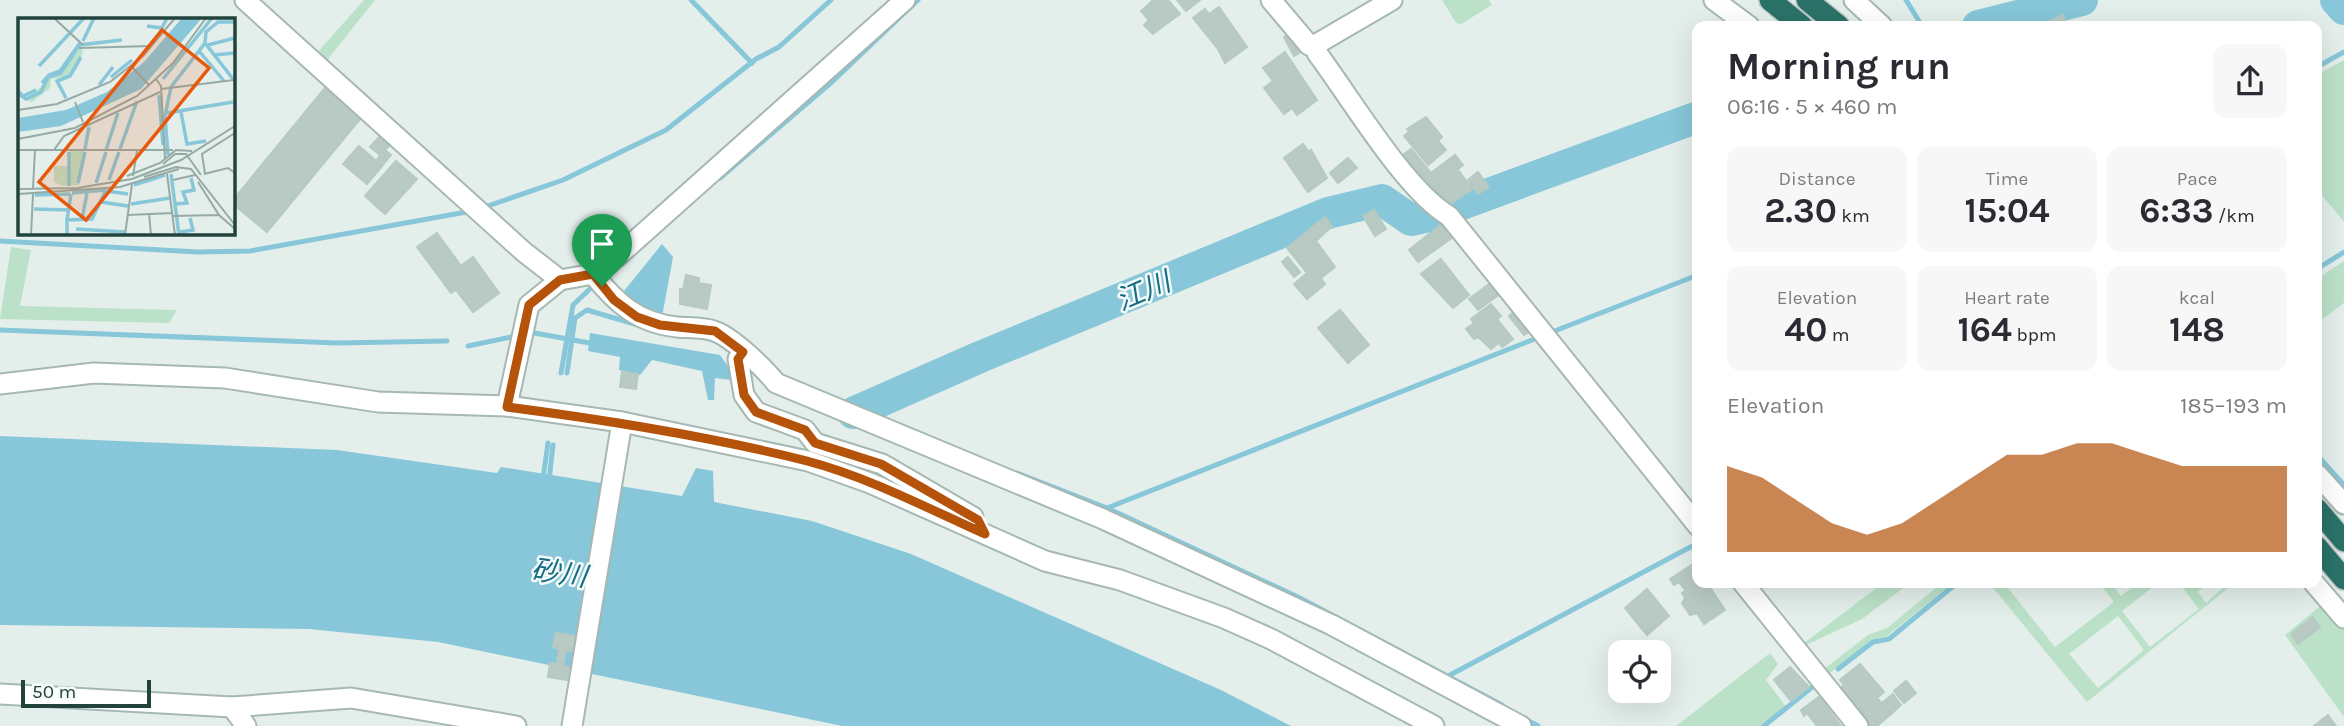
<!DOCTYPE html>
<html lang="en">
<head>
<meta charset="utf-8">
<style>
  :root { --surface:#fff; --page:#f7f7f7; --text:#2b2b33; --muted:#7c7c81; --accent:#b45309 }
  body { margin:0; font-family:Karla,"Noto Sans JP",sans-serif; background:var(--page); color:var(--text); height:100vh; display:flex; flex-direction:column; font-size:26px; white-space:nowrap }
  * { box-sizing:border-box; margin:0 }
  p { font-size:23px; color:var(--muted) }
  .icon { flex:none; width:38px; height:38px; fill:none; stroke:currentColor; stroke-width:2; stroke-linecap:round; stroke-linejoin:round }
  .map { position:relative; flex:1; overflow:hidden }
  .side { position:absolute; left:1692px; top:21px; width:630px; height:567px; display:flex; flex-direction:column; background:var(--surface); border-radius:14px; box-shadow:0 7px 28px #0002 }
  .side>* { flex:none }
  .buttons { position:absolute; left:1608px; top:640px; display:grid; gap:14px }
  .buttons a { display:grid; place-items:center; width:63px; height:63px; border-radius:14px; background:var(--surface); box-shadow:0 7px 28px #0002; font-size:35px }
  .scale { position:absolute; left:21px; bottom:18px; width:130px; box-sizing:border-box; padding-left:7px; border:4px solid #21433c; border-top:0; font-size:19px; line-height:24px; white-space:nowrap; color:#21433c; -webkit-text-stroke:5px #f5fbf8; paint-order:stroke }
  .pin { position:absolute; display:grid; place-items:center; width:60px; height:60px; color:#fff; margin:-72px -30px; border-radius:50% 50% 50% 0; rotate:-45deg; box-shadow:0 0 7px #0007 }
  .pin .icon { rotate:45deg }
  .round { display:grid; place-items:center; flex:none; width:74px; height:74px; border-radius:14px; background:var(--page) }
  .headline { display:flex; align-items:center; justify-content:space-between; height:119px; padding:0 35px }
  h1 { font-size:38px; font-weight:700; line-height:52px }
  .figures { display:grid; grid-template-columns:repeat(3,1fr); gap:10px; height:119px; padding:7px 35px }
  .figures div { display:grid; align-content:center; border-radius:14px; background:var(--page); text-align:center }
  .figures b { font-size:35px; font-weight:700 }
  .figures small { font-size:19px; font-weight:400 }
  .figures p { font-size:19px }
  .chart { height:196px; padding:14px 35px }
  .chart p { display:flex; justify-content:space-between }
  .chart svg { width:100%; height:126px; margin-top:7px; fill:var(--accent); opacity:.7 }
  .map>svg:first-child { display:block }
  .green { fill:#bbe2c8; fill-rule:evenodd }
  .water { fill:#87c7d9 }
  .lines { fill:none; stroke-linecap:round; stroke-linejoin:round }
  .stream { stroke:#87c7d9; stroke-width:5 }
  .river { stroke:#87c7d9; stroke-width:32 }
  .building { fill:#b9cac4; stroke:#b6c9c2; stroke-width:2 }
  .minor-casing { stroke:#a6b8b3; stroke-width:23 }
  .highway-casing { stroke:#c1cac8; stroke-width:24 }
  .minor { stroke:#fff; stroke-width:19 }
  .highway { stroke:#2a7268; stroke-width:21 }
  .route-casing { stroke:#fff; stroke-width:14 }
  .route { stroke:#b45309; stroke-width:9 }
  .labels { text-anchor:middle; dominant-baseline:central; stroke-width:5; stroke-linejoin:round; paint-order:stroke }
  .water-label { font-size:28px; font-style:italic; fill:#146c86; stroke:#f5fbf8 }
  .inset-river { fill:none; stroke:#87c7d9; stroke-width:3.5 }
  .inset-road { fill:none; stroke:#96aaa5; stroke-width:2 }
  .view { fill:#e8590c; fill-opacity:0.15; stroke:#e8590c; stroke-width:3.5 }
  .inset-edge { fill:none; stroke:#21433c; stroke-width:3.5 }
</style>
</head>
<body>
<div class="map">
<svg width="2344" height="726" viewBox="0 0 2344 726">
  <rect width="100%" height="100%" fill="#e4efeb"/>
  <g class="green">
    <polygon points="364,0 375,0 324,64 315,55"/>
    <polygon points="1442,0 1489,0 1492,5 1461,24 1456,23"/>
    <polygon points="2344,60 2344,222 2317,189 2317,75"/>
    <polygon points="11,247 31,250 20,306 177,310 169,323 0,319"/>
    <polygon points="2344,261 2344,303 2317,323 2317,279"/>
    <polygon points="1751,583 1755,583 1804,643 1883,583 1910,583 1862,619 1804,646 1823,670 1868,635 1887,628 1942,583 1953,583 1887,636 1872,640 1830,673 1823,672"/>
    <path d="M1989,583H2004L2055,647L2114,602L2099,583H2111L2121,596L2138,583H2158L2122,611L2150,647L2199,609L2179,583H2208L2198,592L2206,603L2228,583L2233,584L2087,702ZM2118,616L2144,650L2098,688L2069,654Z"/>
    <polygon points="2324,603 2344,627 2344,717 2285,635"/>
    <polygon points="1770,653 1778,664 1766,680 1787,708 1763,726 1676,726"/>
  </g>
  <g class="water">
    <polygon points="662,244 673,257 662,317 620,296"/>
    <polygon points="590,333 720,355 735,376 731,380 715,378 714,400 708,400 702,371 652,360 640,375 619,370 620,357 588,351"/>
    <polygon points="0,436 337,450 497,473 501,467 682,496 696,468 713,471 714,502 812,521 911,554 1221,690 1291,726 842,726 438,642 309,629 0,625"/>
  </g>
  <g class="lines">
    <g class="stream">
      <polyline points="691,0 752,63"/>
      <polyline points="1906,0 1922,26"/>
      <polyline points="2072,0 2073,2"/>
      <polyline points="2317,67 2344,52"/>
      <polyline points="720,178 833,81 918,0"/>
      <polyline points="482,208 563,180 666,130 756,59 779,47 831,0"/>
      <polyline points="0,241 198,252 250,251 472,211"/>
      <polyline points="2317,269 2344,252"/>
      <polyline points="0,330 337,343 447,341"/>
      <polyline points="529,332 595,344"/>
      <polyline points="1552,332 1698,275"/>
      <polyline points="468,346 516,336"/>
      <polyline points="561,373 573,305 595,284"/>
      <polyline points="567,373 575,318 587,310 638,325"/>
      <polyline points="2317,455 2344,485"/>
      <polyline points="1017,473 1107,508 1537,338"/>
      <polyline points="543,478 548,443"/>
      <polyline points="549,481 553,445"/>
      <polyline points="1107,508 1298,597 1502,705"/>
      <polyline points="1838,669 1873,642 1889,639 1957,583"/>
      <polyline points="1450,675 1698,543"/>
      <polyline points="1525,719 1538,726"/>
      <polyline points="1764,726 1816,684"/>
    </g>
    <g class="river">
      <polyline points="2336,0 2344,9"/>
      <polyline points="1978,26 2082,0"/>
      <polyline points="1459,205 1698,117"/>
      <polyline points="853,413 980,357 1328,213 1382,200 1411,220 1434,215"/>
    </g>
  </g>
  <g class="building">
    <polygon points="1153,0 1168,0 1180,14 1162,27 1146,7"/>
    <polygon points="1177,0 1200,0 1186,11"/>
    <polygon points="1146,7 1162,27 1153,34 1144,25 1149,20 1141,11"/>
    <polygon points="1219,7 1247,47 1225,63 1218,49 1193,18 1205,9 1209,14"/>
    <polygon points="2063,15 2067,26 2038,26"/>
    <polygon points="1289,33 1302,51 1294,56 1284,37"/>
    <polygon points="1285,52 1317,100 1297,115 1292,108 1284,114 1264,88 1273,81 1263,68"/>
    <polygon points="325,88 361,118 267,232 233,204 233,200"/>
    <polygon points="1426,117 1442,137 1438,141 1446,150 1428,165 1404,136 1409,132 1407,129"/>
    <polygon points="379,137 390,145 385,150 391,155 382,166 376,161 380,155 370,147"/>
    <polygon points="1303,144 1309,152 1311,150 1327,178 1308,192 1284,158"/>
    <polygon points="359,146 382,166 367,184 343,164"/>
    <polygon points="1411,149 1431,173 1455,155 1463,165 1429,192 1400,157"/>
    <polygon points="1348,158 1357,168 1338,183 1330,173"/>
    <polygon points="396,161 417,179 385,214 365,196"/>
    <polygon points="1459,171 1472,189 1448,206 1435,189"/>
    <polygon points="1478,172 1489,187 1478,194 1468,180"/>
    <polygon points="1374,210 1386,229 1375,236 1363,216"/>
    <polygon points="1325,217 1332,226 1316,241 1335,267 1321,278 1325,284 1307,299 1294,284 1307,273 1287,248"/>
    <polygon points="1444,222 1456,235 1418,262 1409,250"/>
    <polygon points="437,233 461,266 473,257 499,293 473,312 456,290 451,293 417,247"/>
    <polygon points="1288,257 1300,272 1294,277 1282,262"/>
    <polygon points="1441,259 1469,295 1453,308 1421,274"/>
    <polygon points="686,275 699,278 699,283 711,285 707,309 680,304 680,289 683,290"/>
    <polygon points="1492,282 1500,294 1478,310 1469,299"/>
    <polygon points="1491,304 1501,316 1497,319 1513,339 1502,347 1499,343 1491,349 1478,337 1474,339 1466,329 1474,323 1471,319"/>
    <polygon points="1340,310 1369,345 1348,363 1318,328"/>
    <polygon points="1515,311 1530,331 1524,335 1509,316"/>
    <polygon points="622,372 638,374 636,389 620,387"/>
    <polygon points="1693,564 1697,569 1674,585 1670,579"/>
    <polygon points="1698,570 1698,582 1685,590 1679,582"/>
    <polygon points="1698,583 1707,583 1725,610 1704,624 1697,613 1690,615 1682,603 1685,598 1682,593"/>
    <polygon points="1647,589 1669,616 1647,635 1625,608"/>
    <polygon points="2313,617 2320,627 2298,644 2291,634"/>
    <polygon points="556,633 575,636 574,641 578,642 573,651 566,650 563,666 569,667 567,680 548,677 550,663 557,664 559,649 553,647"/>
    <polygon points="1860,664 1884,692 1857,715 1838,690 1844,685 1840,680"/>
    <polygon points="1790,667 1809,687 1791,701 1774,680"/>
    <polygon points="1906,681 1916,693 1904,703 1894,691"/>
    <polygon points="1893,694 1901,705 1891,714 1882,703"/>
    <polygon points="1819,697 1841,726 1817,726 1807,713 1804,716 1801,710"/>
    <polygon points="1877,698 1891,714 1877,726 1864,726 1856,716"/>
    <polygon points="2328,715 2336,726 2314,726"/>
  </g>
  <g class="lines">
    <defs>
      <g id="minor">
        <polyline points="245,0 524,252 560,280"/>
        <polyline points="1271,0 1309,45 1315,45 1392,0"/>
        <polyline points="1714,0 1749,26"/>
        <polyline points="1854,0 1882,26"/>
        <path d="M1315,45L1317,53C1350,97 1405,190 1449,216L1698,526"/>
        <path d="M593,274C616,303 638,323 677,327C688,328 704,327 714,331C732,337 764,368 776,383L1103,519L1332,625L1521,726"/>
        <polyline points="743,352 738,359 744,395 756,412 805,430 815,443 882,464 973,517"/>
        <polyline points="0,384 94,373 225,378 378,402 507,406 622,422 808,461 870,483 1045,561 1120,580 1224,618 1271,639 1434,726"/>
        <polyline points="507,406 529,305 560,280 593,274 619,255 905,0"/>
        <polyline points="2317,474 2344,504"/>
        <polyline points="1743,583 1858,726"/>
        <polyline points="2314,583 2344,618"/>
        <polyline points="0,694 232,707 351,698 516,726"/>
        <polyline points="232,707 246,726"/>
        <polyline points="572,726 622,422"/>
      </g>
      <g id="highway">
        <polyline points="1770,0 1802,26"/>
        <polyline points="1807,0 1839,26"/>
        <polyline points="2317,509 2344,541"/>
        <polyline points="2317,547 2344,579"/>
      </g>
    </defs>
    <use href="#minor" class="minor-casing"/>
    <use href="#highway" class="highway-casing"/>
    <use href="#minor" class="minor"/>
    <use href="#highway" class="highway"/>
  </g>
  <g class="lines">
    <defs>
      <path id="route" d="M593,274L614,300L637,317L660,325L715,331L743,352L738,359L744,395L756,412L805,430L815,443L881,464L978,520L985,534C927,508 868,477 807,461C709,436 607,420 507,407L529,305L560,280Z"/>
    </defs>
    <use href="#route" class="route-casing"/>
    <use href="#route" class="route"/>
  </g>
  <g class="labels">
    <g class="water-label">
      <text transform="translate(1143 291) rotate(-23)">江川</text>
      <text transform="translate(559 573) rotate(8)">砂川</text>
    </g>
  </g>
  <g transform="translate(18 18)">
    <rect width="217" height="217" fill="#e4efeb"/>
    <path d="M63,27L65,35L52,58L33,61L32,70L14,84L0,79V73L6,78L22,70L32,58L43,55ZM52,133H66L61,167L45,168L36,164V148H51Z" fill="#bbe2c8"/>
    <path d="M164,0H184L123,71L43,108L0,114V100L48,92L89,74L126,44Z" fill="#87c7d9"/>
    <path class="inset-river" d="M129,8L144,10L149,0M65,23L76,0M187,25L215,61M190,27L217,20M181,33L206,63M196,37L217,35M21,48L66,0M93,59L114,42M145,61L194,0M24,65L31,57L42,53L62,25M81,67L95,49M0,73L5,78L18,72M0,75L8,81L23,74L30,59L43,55L61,27L104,22M141,77L145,127M48,80L39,63L52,58L63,39M163,94L169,126L188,123M149,95L215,84M67,131L71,109M102,131L119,83M88,132L100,95M150,137L147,98L153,69L187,25L188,14L200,4H217M153,156L161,217M91,162L101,134M60,165L67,134M78,165L88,134M116,167L147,157M51,168V134M88,173L110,176M54,175L88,172M17,177L52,176M83,184L110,188M113,186L152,180M158,186L169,185L165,174L176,172L173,160M16,191L51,192M64,201L69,175M49,202L53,176M58,211L107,214M162,214L175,212L172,200M49,217V202L74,201L88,172"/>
    <path class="inset-road" d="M36,0L65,27M61,30L133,28M113,48L131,67M217,52V86M138,61L143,68L147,141M143,71L216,62M57,84L65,104M0,92L39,86L92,64L125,38L157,0M0,121L57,110L119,78L155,45L188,0M0,132H155M36,132L46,118L142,74M145,146L157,136H168L183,157M149,156L157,217M186,156L210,150L217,155M187,156L184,136L217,115M109,158L142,145L158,132L174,133M115,158L119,133M126,159L158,149L173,151L217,207M155,162L177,157M180,164L201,197L217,211M15,170L17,132M0,171L59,170L114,161L163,142L217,108M0,176L102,169L161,151M131,195L133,217M110,197L155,195M155,198L201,197M13,217L15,176M107,217L114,166"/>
    <path class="view" d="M144,12L191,50L68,202L21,164Z"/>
    <rect width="217" height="217" class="inset-edge"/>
  </g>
</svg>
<div class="buttons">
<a><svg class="icon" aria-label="locate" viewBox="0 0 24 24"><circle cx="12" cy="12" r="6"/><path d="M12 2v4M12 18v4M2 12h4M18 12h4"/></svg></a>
</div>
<div class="scale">50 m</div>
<div class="pin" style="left:602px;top:286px;background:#1e9e55"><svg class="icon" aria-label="arrive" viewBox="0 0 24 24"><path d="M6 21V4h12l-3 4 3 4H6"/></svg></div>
<section class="side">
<div class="headline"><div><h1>Morning run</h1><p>06:16 · 5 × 460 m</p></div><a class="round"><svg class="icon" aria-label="share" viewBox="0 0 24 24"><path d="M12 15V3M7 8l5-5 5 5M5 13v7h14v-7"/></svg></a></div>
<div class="figures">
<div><p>Distance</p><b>2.30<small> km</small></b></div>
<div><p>Time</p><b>15:04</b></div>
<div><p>Pace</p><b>6:33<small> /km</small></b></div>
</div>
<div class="figures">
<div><p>Elevation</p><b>40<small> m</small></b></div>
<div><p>Heart rate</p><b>164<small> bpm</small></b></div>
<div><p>kcal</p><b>148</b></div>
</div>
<div class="chart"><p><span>Elevation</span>185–193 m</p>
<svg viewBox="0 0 160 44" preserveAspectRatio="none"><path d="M0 44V14L10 18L20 26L30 34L40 38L50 34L60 26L70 18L80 10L90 10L100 6L110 6L120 10L130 14L140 14L150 14L160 14V44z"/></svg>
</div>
</section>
</div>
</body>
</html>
